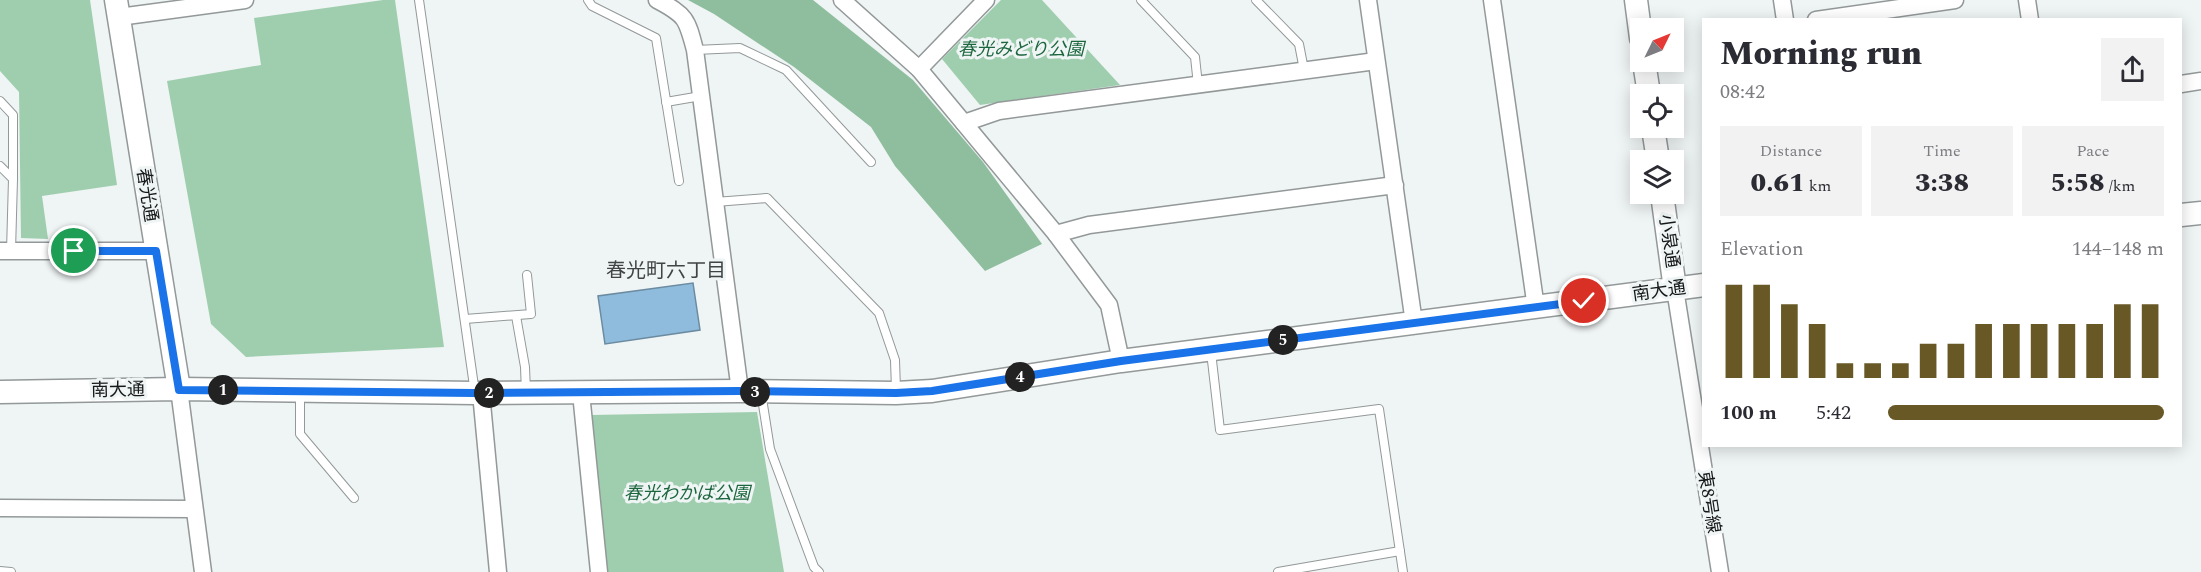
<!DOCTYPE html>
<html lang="en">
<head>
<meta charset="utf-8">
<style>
  :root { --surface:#fff; --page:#f2f2f3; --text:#2b2b33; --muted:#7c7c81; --accent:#675825 }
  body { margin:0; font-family:Spectral,"Noto Sans JP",serif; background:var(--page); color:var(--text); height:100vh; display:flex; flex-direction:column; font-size:22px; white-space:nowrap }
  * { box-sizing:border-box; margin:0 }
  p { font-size:20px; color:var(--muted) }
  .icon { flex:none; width:33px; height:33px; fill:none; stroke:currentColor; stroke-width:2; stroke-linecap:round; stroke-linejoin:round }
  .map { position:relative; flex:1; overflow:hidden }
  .drawer { position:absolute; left:1702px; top:18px; width:480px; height:429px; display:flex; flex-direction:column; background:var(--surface); border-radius:0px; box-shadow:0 3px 15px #0003 }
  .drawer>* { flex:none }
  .needle { width:39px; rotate:47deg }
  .buttons { position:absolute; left:1630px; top:18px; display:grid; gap:12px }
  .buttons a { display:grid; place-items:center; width:54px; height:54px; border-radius:0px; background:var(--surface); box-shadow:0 3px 15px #0003; font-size:30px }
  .pin { position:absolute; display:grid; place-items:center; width:51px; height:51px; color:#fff; margin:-26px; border:3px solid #fff; border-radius:50%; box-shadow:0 2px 6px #0007 }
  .km { position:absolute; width:30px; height:30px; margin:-15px; border-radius:50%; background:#222; color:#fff; font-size:16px; line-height:30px; text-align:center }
  .round { display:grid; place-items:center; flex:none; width:63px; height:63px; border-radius:0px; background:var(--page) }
  .summary { display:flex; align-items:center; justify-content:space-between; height:102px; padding:0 18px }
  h1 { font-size:33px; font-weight:800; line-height:45px }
  .stats { display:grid; grid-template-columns:repeat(3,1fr); gap:9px; height:102px; padding:6px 18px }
  .stats div { display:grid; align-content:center; border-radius:0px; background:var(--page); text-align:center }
  .stats b { font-size:26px; font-weight:800 }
  .stats small { font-size:16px; font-weight:400 }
  .stats p { font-size:16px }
  .chart { height:168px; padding:12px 18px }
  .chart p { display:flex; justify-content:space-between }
  .chart svg { width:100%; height:108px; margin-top:6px; stroke:var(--accent); stroke-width:6 }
  ul { padding:0 18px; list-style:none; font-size:20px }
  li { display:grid; grid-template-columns:96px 72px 1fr; align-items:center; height:45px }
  li i { height:15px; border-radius:8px; background:var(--accent) }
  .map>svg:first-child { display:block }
  .green { fill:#9fceaf }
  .forest { fill:#8fbe9f }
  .water { fill:#8fbcdc; stroke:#6b8ba1; stroke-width:1.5 }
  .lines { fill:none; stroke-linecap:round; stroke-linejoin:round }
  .lane-casing { stroke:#939898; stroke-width:10 }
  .street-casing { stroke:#939898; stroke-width:19 }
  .secondary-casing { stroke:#939898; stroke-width:25 }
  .lane { stroke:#fff; stroke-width:8 }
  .street { stroke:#fff; stroke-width:16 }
  .secondary { stroke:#fff; stroke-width:22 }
  .route-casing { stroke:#fff; stroke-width:12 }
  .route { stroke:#1a73e8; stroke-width:8 }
  .labels { text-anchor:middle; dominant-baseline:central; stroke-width:6; stroke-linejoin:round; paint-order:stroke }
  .park-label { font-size:18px; font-style:italic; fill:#1c663e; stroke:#eff4f4 }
  .street-label { font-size:18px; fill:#161818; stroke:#eff4f4 }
  .neighbourhood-label { font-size:20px; fill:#414444; stroke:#eff4f4 }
</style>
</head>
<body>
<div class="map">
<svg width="2201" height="572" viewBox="0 0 2201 572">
  <rect width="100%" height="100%" fill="#eff4f4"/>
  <g class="green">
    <polygon points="0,0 90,0 117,185 42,196 48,239 21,238 19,92 0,71"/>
    <polygon points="383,0 395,0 444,347 246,357 211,324 167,81 261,65 254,18"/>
    <polygon points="1001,0 1042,0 1120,85 980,105 942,59"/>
    <polygon points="757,412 784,572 608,572 591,415"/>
  </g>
  <polygon class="forest" points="688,0 813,0 913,80 983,162 1042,244 985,271 895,166 871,127 794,67 714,14"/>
  <polygon class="water" points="693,283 700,330 605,344 598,296"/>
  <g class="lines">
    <defs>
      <g id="lane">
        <polyline points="419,0 475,393"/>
        <polyline points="588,0 592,6 656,38 679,181"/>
        <polyline points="1141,0 1195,57 1198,85"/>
        <polyline points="1256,0 1299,44 1304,70"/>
        <polyline points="695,50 740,48 786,70 871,162"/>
        <polyline points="0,101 13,115 13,179"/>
        <polyline points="666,102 701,96"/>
        <polyline points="0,166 13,179 11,251"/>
        <polyline points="715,202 767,198 879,313 895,360 896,390"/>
        <polyline points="516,316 525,367 526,392"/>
        <polyline points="465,319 531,314 527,275"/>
        <polyline points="1211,352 1220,430 1379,409 1403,572"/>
        <polyline points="300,390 300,434 354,498"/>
        <polyline points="761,392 770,449 814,567 819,572"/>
        <polyline points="0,571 11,572"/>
        <polyline points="1278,572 1400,551"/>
      </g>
      <g id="street">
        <path d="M657,0C686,15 687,19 695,50L740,391"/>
        <polyline points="842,0 919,69 1056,234 1109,305 1121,361"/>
        <polyline points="1368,0 1414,323"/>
        <polyline points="1492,0 1536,308"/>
        <polyline points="1782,0 1785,20"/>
        <polyline points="2027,0 2030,20"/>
        <polyline points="119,17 245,0"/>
        <polyline points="1816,20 1955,0"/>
        <polyline points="919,69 986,0"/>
        <polyline points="2181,84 2201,81"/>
        <polyline points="964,123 999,111 1376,61"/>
        <polyline points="1056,234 1089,225 1395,185"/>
        <polyline points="0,251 156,251"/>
        <polyline points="1675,289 1720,572"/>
        <polyline points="179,389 203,572"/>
        <polyline points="481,393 498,572"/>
        <polyline points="581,393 599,572"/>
        <polyline points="0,508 194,509"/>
      </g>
      <g id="secondary">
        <polyline points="116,0 179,389"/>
        <polyline points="1636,0 1641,38"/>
        <polyline points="1644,62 1649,94"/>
        <polyline points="1653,128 1658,160"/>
        <polyline points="1662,194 1675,289"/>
        <polyline points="2181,215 2201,213"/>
        <polyline points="0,392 179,389 475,393 740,391 896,393 932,391 1121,361 1704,285"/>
      </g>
    </defs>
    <use href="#lane" class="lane-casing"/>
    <use href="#street" class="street-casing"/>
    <use href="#secondary" class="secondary-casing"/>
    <use href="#lane" class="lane"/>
    <use href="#street" class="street"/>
    <use href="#secondary" class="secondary"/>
  </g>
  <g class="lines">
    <defs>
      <polyline id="route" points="74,251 156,251 179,390 475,393 740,391 896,393 932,391 1121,361 1584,301"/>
    </defs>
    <use href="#route" class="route-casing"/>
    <use href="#route" class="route"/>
  </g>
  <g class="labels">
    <g class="park-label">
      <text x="1021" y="49">春光みどり公園</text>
      <text x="687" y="493">春光わかば公園</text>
    </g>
    <g class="street-label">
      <text transform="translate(147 195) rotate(81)">春光通</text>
      <text transform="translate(1669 241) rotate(82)">小泉通</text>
      <text transform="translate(1659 291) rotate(-8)">南大通</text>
      <text transform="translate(118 390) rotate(-1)">南大通</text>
      <text transform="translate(1709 502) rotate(81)">東8号線</text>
    </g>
    <g class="neighbourhood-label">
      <text x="666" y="271">春光町六丁目</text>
    </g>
  </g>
</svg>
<div class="buttons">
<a><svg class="needle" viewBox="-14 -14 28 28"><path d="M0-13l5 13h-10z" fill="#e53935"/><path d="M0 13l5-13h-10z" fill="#7c7c81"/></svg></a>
<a><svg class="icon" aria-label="locate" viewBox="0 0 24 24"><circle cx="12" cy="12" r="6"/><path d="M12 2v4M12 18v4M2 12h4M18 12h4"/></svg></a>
<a><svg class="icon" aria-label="layers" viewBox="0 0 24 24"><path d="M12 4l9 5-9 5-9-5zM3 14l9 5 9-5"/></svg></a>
</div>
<div class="pin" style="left:74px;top:251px;background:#1e9e55"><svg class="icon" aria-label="arrive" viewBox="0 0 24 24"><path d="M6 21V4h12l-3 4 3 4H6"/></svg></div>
<div class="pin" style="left:1584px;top:301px;background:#d93025"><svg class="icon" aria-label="check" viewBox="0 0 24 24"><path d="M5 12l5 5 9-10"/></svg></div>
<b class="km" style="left:223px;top:390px">1</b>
<b class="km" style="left:489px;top:393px">2</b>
<b class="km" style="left:755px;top:392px">3</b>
<b class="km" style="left:1020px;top:377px">4</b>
<b class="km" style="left:1283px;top:340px">5</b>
<section class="drawer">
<div class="summary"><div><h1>Morning run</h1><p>08:42</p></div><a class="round"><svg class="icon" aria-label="share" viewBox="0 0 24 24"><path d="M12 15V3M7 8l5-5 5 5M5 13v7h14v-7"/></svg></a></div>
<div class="stats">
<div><p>Distance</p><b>0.61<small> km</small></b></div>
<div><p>Time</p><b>3:38</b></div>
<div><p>Pace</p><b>5:58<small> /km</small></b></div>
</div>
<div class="chart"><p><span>Elevation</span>144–148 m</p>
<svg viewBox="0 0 160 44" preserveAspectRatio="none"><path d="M5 44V6M15 44V6M25 44V14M35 44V22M45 44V38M55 44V38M65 44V38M75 44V30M85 44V30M95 44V22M105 44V22M115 44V22M125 44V22M135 44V22M145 44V14M155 44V14"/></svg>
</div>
<ul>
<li><b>100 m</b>5:42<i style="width:100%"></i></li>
</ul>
</section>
</div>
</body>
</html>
